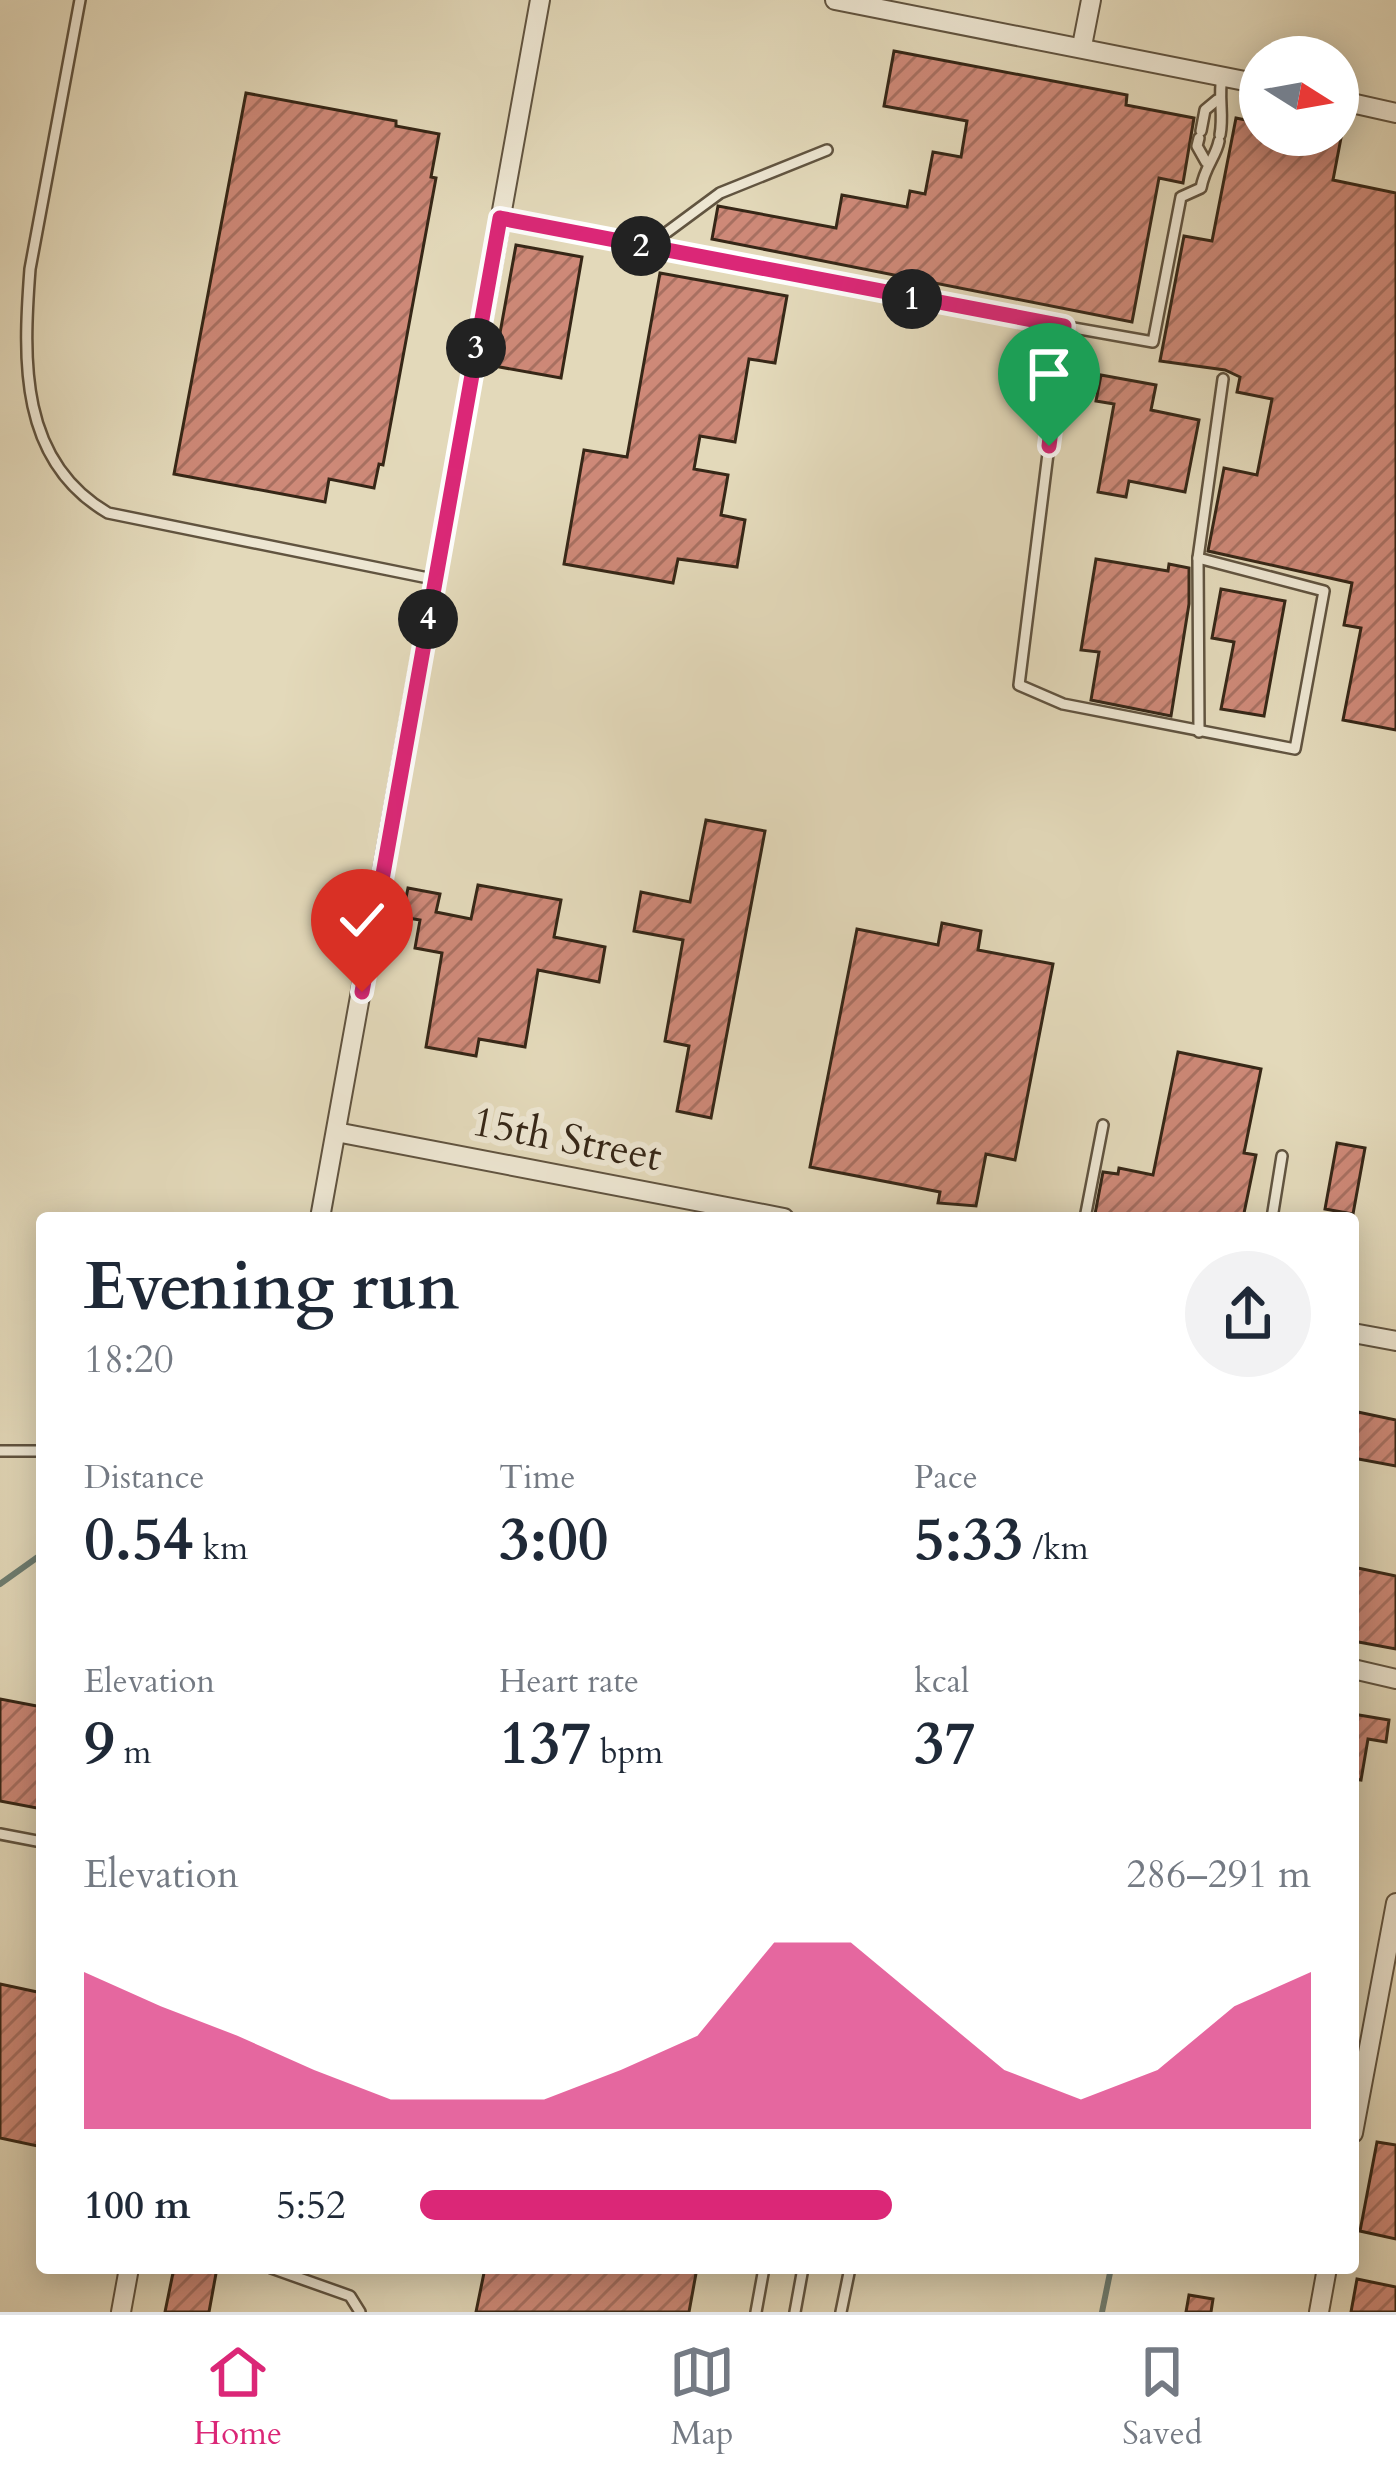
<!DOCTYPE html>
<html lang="en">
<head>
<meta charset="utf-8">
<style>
  :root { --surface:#fff; --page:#f2f2f3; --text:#1f2937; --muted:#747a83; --line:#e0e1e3; --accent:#db2777 }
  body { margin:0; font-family:Cardo,serif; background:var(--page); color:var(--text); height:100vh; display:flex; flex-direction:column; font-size:45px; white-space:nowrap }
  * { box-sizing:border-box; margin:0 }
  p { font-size:39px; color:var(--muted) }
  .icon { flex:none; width:66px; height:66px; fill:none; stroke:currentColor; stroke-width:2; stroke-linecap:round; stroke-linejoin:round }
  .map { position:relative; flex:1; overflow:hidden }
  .panel { position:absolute; left:36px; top:1212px; width:1323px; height:1062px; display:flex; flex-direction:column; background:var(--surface); border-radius:12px; box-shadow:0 6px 30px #0003 }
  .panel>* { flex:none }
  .needle { width:78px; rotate:101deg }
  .buttons { position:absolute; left:1239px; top:36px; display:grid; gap:24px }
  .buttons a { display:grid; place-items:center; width:120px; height:120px; border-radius:50%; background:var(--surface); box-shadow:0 6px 30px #0003; font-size:60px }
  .pin { position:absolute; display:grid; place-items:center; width:102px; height:102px; color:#fff; margin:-123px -51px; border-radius:50% 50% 50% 0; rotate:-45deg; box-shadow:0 0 12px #0007 }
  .pin .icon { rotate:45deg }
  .km { position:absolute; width:60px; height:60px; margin:-30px; border-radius:50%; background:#222; color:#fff; font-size:33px; line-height:60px; text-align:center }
  .round { display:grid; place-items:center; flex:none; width:126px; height:126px; border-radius:63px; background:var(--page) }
  .overview { display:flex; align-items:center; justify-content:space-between; height:204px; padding:0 48px }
  h1 { font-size:66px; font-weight:800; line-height:90px }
  .figures { display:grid; grid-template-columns:repeat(3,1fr); gap:18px; height:204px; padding:12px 48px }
  .figures div { display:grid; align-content:center }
  .figures b { font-size:60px; font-weight:800 }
  .figures small { font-size:33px; font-weight:400 }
  .figures p { font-size:33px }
  .chart { height:336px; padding:24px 48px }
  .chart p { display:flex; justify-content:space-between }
  .chart svg { width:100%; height:216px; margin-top:12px; fill:var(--accent); opacity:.7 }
  ul { padding:0 48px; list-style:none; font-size:39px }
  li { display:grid; grid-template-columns:192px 144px 1fr; align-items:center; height:90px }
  li i { height:30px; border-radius:15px; background:var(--accent) }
  .dock { display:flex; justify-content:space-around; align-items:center; height:168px; border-top:3px solid var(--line); background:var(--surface); font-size:33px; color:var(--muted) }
  .dock a { display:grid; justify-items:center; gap:6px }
  .dock .current { color:var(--accent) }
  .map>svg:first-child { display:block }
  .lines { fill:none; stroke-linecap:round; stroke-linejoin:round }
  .stream { stroke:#6f7f73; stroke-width:6 }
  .building { fill:url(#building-hatch); stroke:#362717; stroke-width:3 }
  .service-casing { stroke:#615440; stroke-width:14 }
  .minor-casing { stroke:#615440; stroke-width:22 }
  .service { stroke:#ede6d2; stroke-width:9 }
  .minor { stroke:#ede6d2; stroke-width:18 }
  .route-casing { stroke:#fff; stroke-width:24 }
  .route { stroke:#db2777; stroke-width:15 }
  .labels { text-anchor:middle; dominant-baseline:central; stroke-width:12; stroke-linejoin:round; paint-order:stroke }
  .street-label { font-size:42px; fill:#362717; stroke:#ede6d2 }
</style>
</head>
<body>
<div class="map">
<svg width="1396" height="2312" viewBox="0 0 1396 2312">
  <defs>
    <pattern id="building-hatch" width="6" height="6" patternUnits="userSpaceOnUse" patternTransform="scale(3)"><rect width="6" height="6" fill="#ce8978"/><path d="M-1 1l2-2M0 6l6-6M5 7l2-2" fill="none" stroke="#a87061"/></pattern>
  </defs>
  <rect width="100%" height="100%" fill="#e3d9ba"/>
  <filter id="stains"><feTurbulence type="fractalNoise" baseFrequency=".00167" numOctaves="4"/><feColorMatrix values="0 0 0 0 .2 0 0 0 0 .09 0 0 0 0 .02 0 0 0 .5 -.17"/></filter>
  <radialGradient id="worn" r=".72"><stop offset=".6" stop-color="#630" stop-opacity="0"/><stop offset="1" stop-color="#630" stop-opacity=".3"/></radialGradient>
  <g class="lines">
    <g class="stream">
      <polyline points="0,1584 42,1554"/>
      <polyline points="1102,2312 1111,2268"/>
    </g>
  </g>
  <g class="building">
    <polygon points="894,51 1127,95 1126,105 1194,118 1183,183 1159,178 1132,322 712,239 718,206 836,228 842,195 907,207 910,191 925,194 933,152 961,157 967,121 884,106"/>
    <polygon points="246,93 396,121 396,126 439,134 431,177 436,178 383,465 379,464 374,488 329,479 325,502 174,474"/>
    <polygon points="1236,118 1260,123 1260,135 1341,138 1333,180 1396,193 1396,730 1343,720 1361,628 1344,625 1352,583 1208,551 1224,468 1257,475 1272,399 1237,392 1240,377 1225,370 1160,361 1184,236 1212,241"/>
    <polygon points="516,245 582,257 561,378 494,366"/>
    <polygon points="660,273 787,296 775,363 749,359 735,442 700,436 694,469 728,475 721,515 745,520 737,567 678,559 673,583 564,564 584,450 627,457"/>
    <polygon points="1101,375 1156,385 1151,410 1199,420 1185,492 1129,481 1126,497 1098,492 1114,404 1096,401"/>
    <polygon points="1096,559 1168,571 1169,564 1189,568 1189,604 1171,716 1091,700 1099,652 1081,650"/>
    <polygon points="1221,589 1285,601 1264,716 1221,709 1234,642 1212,638"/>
    <polygon points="706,820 765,831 711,1118 677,1111 689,1046 665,1041 683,940 634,931 641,892 690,902"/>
    <polygon points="478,885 561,900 554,937 605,947 599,982 538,970 525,1047 479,1039 476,1056 426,1047 442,953 415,948 420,920 402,917 408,888 440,894 436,912 471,919"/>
    <polygon points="942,923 981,931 978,950 1053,964 1015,1160 986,1154 976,1206 938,1203 940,1192 810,1167 857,929 938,945"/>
    <polygon points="1178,1052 1261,1069 1244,1153 1256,1155 1243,1218 1116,1218 1095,1214 1103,1172 1118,1174 1119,1168 1153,1175"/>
    <polygon points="1337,1143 1365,1148 1353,1214 1325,1209"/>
    <polygon points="1353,1411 1396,1420 1396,1466 1353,1458"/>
    <polygon points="1353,1567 1396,1576 1396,1649 1353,1641"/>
    <polygon points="0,1699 42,1707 42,1809 0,1801"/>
    <polygon points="1353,1714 1389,1720 1386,1742 1368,1739 1361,1780 1353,1779"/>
    <polygon points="0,1984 42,1993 42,2147 0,2138"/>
    <polygon points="1377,2142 1396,2145 1396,2239 1360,2231"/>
    <polygon points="174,2268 217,2268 209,2312 165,2312"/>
    <polygon points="485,2268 697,2268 689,2312 476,2312"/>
    <polygon points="1357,2279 1396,2287 1396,2312 1351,2312"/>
    <polygon points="1189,2295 1213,2299 1211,2312 1186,2312"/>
  </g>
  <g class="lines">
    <defs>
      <g id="service">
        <path d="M80,0L30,269C23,361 19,461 108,513L433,579"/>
        <polyline points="1201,131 1205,110 1217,100"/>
        <path d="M1220,135C1224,114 1218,98 1222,76"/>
        <polyline points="1199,138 1197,146 1206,162"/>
        <path d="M500,219L910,299L1153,342L1181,197L1201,188C1205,166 1216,157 1219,141"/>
        <polyline points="647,247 720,193 827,150"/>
        <polyline points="1064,326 1019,685 1063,704 1295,749 1324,591 1198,558 1223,379"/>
        <polyline points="1198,558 1199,732"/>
        <polyline points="1085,1218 1103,1125"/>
        <polyline points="1272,1218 1282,1156"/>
        <polyline points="0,1451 42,1451"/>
        <polyline points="0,1834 42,1842"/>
        <polyline points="271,2268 350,2296 360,2312"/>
        <polyline points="756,2312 764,2268"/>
        <polyline points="795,2312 803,2268"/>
        <polyline points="841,2312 850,2268"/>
      </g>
      <g id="minor">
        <polyline points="835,0 1260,84"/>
        <polyline points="1082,46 1091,0"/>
        <polyline points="1338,100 1396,113"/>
        <polyline points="336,1132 784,1218"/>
        <polyline points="320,1218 540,0"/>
        <polyline points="1353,1333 1396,1341"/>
        <polyline points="1353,1669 1396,1679"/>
        <polyline points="1353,2133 1396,1903"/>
        <polyline points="121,2312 129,2268"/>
        <polyline points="1319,2312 1327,2268"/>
      </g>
    </defs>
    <use href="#service" class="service-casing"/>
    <use href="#minor" class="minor-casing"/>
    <use href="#service" class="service"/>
    <use href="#minor" class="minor"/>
  </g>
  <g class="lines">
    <defs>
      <polyline id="route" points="362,992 500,218 1064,326 1049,446"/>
    </defs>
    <use href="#route" class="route-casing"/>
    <use href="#route" class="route"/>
  </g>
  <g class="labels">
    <g class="street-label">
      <text transform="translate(567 1139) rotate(11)">15th Street</text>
    </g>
  </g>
  <rect width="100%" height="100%" filter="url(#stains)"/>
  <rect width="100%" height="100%" fill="url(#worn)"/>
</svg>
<div class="buttons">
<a><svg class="needle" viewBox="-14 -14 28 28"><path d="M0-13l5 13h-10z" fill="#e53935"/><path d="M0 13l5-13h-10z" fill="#747a83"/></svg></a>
</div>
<div class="pin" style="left:1049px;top:446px;background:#1e9e55"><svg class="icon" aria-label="arrive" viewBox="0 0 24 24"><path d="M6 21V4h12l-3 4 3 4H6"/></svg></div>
<div class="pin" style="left:362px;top:992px;background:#d93025"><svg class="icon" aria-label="check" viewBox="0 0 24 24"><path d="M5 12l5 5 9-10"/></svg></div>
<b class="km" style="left:912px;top:299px">1</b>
<b class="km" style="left:641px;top:246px">2</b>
<b class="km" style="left:476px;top:348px">3</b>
<b class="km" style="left:428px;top:619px">4</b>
<section class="panel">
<div class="overview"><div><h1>Evening run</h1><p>18:20</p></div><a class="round"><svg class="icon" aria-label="share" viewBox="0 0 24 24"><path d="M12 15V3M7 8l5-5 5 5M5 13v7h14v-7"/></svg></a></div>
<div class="figures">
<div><p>Distance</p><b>0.54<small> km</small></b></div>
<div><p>Time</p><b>3:00</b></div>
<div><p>Pace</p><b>5:33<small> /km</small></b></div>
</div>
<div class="figures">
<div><p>Elevation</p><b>9<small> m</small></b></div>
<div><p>Heart rate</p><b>137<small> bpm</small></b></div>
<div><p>kcal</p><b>37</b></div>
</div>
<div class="chart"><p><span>Elevation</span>286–291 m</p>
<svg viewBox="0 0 160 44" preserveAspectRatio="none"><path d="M0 44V12L10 19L20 25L30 32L40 38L50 38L60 38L70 32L80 25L90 6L100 6L110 19L120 32L130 38L140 32L150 19L160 12V44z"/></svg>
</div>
<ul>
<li><b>100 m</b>5:52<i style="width:53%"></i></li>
</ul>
</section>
</div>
<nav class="dock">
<a class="current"><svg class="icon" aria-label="home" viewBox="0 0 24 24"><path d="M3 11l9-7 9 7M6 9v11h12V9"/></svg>Home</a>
<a><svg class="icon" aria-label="map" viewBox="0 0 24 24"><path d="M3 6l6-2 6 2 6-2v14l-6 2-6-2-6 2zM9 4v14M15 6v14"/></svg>Map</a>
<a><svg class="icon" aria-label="saved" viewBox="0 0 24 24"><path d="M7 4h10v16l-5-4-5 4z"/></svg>Saved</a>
</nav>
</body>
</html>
